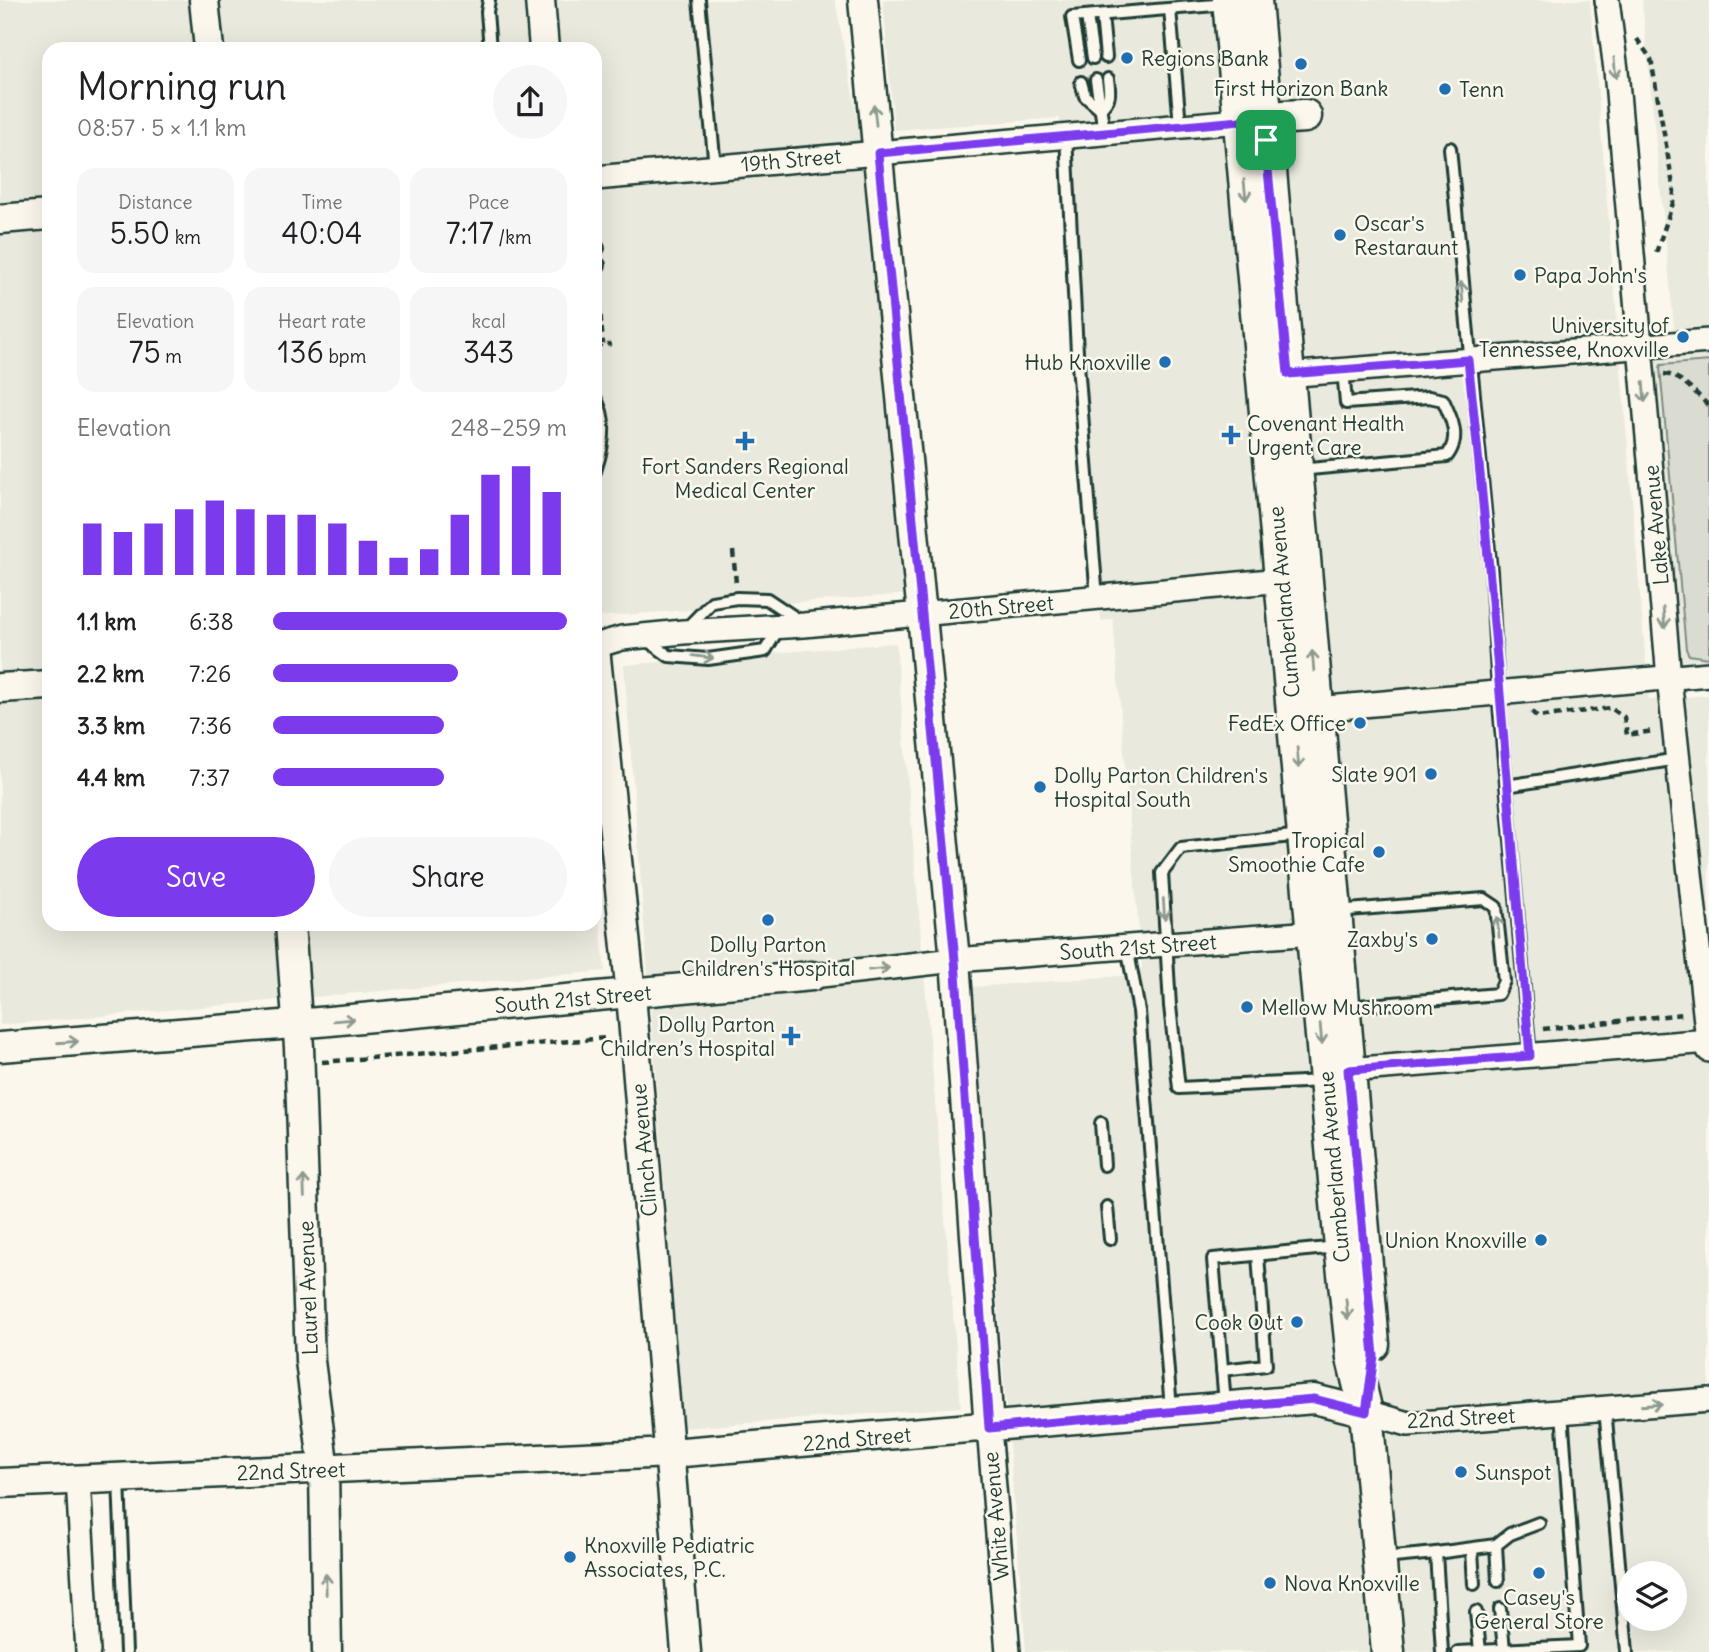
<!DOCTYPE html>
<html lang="en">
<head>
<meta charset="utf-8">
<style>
  :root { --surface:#fff; --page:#f6f6f6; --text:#202124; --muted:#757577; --accent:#7c3aed }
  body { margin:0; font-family:Delius,sans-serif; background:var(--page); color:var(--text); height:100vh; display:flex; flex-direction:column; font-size:26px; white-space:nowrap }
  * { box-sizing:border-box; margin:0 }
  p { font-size:23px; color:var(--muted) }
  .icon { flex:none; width:38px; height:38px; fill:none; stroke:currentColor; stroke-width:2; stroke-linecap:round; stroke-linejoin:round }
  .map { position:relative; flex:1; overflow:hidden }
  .side { position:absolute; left:42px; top:42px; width:560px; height:889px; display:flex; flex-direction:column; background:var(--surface); border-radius:21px; box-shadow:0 7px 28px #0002 }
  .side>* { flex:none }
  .controls { position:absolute; left:1617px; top:1561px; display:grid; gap:14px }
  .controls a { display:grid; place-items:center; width:70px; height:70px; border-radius:50%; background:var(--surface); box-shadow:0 7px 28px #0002; font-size:35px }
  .pin { position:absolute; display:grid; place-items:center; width:60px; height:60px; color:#fff; margin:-30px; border-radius:14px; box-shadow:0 4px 10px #0006 }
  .round { display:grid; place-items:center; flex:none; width:74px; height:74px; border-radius:37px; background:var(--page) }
  .overview { display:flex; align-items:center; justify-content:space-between; height:119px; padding:0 35px }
  h1 { font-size:38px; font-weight:600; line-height:52px }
  .metrics { display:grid; grid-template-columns:repeat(3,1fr); gap:10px; height:119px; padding:7px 35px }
  .metrics div { display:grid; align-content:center; border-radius:18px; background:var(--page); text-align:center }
  .metrics b { font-size:30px; font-weight:600 }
  .metrics small { font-size:19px; font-weight:400 }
  .metrics p { font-size:19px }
  .chart { height:196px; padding:14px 35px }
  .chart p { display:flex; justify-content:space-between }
  .chart svg { width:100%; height:126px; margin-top:7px; stroke:var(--accent); stroke-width:6 }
  .cta { display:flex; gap:14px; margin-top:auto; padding:14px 35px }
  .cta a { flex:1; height:80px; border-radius:42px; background:var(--accent); color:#fff; font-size:28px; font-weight:600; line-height:80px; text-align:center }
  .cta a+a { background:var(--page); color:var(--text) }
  ul { padding:0 35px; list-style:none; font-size:23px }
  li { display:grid; grid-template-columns:112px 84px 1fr; align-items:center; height:52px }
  li i { height:18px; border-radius:9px; background:var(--accent) }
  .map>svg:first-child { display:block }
  .built { fill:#eae9de; fill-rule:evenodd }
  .green { fill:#dbdcd1; stroke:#7d8c82; stroke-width:2 }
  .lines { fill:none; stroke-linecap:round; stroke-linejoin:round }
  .service-casing { stroke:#1f3d34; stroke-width:16 }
  .minor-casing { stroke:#1f3d34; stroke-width:28 }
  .tertiary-casing { stroke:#1f3d34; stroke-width:33 }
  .secondary-casing { stroke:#1f3d34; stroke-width:37 }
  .path { stroke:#1f3d34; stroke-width:4.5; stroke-dasharray:7 5; stroke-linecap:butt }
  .service { stroke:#fbf7ec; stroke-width:10 }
  .minor { stroke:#fbf7ec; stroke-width:23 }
  .tertiary { stroke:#fbf7ec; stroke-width:28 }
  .secondary { stroke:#fbf7ec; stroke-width:32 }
  .oneway { stroke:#8d9a90 }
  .route-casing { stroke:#fff; stroke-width:14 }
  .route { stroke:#7c3aed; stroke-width:9 }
  .poi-dot { fill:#1f6fb2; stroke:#fbf7ec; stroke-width:2.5 }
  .labels { text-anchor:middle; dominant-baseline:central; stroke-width:5; stroke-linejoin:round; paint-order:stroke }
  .poi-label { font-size:21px; fill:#1f3d34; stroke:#fbf7ec; text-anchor:start }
  .street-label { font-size:21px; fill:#1f3d34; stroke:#fbf7ec }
</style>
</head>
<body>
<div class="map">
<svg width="1709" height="1652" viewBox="0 0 1709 1652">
  <rect width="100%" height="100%" fill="#fbf7ec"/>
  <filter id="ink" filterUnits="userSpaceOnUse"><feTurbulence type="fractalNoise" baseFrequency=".0143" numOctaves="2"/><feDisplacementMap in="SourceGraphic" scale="14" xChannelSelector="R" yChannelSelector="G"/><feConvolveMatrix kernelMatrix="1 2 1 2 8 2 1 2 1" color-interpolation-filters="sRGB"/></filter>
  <g filter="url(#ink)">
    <g class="built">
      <polygon points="0,0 835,0 870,184 910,594 595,617 595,49 49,49 49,924 595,924 595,877 605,971 0,1025"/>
      <path d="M883,0H1590L1649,700L1709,695V1652H1026L972,987L1120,976L1142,969L1113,619L1101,621L1066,135L1059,118L894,130ZM1629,1573H1675V1619H1629Z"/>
      <polygon points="1642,0 1709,0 1709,674 1669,678 1640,347 1674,327"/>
      <polygon points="896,643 961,1407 683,1428 624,665"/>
    </g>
    <polygon class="green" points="1709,361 1709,658 1689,655 1686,649 1660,368 1661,365"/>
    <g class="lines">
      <defs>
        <g id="service">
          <polyline points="489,0 487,12 490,49"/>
          <polyline points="699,0 715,167"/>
          <polyline points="1170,9 1180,125"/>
          <polyline points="1102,15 1106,57"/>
          <polyline points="1087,16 1093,58"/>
          <polyline points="1079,60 1072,17 1227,4"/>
          <polyline points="1096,80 1104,131"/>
          <polyline points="1081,82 1085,96 1100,109"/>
          <path d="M1100,109C1111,99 1110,93 1108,79"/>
          <polyline points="1066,136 1077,352 1097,598"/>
          <polyline points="1450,148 1491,571 1498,693 1530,1056"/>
          <polyline points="595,249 598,248"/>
          <polyline points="595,265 599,265"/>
          <path d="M595,398C609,420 603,448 595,471"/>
          <path d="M1299,470L1447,456C1461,438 1452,419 1443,400L1429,397L1346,403L1343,370"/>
          <polyline points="685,630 712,602 737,598 767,599 800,621"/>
          <polyline points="644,638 669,656 708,659 765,651 779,628"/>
          <polyline points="1506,786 1678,759"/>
          <polyline points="1302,835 1181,848 1162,873 1170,1006 1179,1088 1323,1081"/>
          <polyline points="1336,911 1484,899 1496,907 1504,981 1498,994 1346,1007"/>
          <polyline points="1127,947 1139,1011 1171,1409"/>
          <polyline points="1101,1123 1104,1165"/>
          <polyline points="1107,1207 1110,1239"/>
          <polyline points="1222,1370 1266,1365 1258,1255"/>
          <polyline points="1225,1404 1213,1259 1338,1247"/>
          <polyline points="1605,1408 1627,1652"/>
          <polyline points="119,1480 126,1652"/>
          <polyline points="1496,1545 1498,1581"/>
          <polyline points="1472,1550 1474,1584"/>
          <polyline points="1383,1558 1436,1553"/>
          <polyline points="1500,1609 1504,1649"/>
          <polyline points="1476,1612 1480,1651"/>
          <polyline points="1442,1652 1436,1553 1496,1545 1510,1534 1539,1523"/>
          <polyline points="1458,1652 1579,1646 1562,1412"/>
        </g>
        <g id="minor">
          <polyline points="1607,0 1616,70 1669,678 1709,1050"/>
          <polyline points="595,178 1239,121"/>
          <polyline points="1273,376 1709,341"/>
          <polyline points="595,646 622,638 683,632 804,625 1281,580"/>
          <polyline points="1317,709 1709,674"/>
          <polyline points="812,976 955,960 1313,933"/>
          <polyline points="1348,1070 1709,1041"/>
          <polyline points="1366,1412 1408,1424 1709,1400"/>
          <polyline points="989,1428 1008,1652"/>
          <polyline points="78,1479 88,1652"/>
        </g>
        <g id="tertiary">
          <polyline points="204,0 209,49"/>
          <polyline points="540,0 544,49"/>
          <polyline points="863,0 955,960 989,1428"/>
          <polyline points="0,219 49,215"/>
          <polyline points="595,648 631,995 686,1652"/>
          <polyline points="0,688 49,685"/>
          <polyline points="290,924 299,1047 310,1361 324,1470 327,1652"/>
          <polyline points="0,1047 319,1022 812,976"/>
          <polyline points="0,1483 671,1453 1314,1399 1366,1412"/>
        </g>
        <g id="secondary">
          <polyline points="1229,0 1340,1236 1353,1358 1366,1412 1388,1652"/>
          <polyline points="1255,0 1373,1344"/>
          <polyline points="1244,120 1305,116 1283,117"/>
        </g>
      </defs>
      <use href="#service" class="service-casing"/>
      <use href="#minor" class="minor-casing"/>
      <use href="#tertiary" class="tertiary-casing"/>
      <use href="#secondary" class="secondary-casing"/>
      <g class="path">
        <polyline points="1637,39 1651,59 1674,191 1673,203 1656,253"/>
        <polyline points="595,310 600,309 603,344"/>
        <polyline points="595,345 611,344"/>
        <path d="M1664,374C1683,376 1696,394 1709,406"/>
        <polyline points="733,551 736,583"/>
        <polyline points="1532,712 1537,717 1611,708 1624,717 1627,735 1653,731"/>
        <polyline points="1543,1029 1684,1014"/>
        <polyline points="322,1062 607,1038"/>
      </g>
      <use href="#service" class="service"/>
      <use href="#minor" class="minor"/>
      <use href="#tertiary" class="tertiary"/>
      <use href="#secondary" class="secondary"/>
    </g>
    <defs><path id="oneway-shaft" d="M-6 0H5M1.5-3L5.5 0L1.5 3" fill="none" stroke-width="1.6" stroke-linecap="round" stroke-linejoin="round" transform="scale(1.75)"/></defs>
    <g class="oneway">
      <use href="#oneway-shaft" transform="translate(1615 68) rotate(84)"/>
      <use href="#oneway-shaft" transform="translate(875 115) rotate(-96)"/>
      <use href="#oneway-shaft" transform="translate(1245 190) rotate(84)"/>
      <use href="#oneway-shaft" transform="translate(1462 292) rotate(-95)"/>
      <use href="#oneway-shaft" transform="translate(1644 392) rotate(85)"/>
      <use href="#oneway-shaft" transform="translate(1664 618) rotate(85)"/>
      <use href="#oneway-shaft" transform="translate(703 657) rotate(7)"/>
      <use href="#oneway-shaft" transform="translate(1313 661) rotate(-95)"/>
      <use href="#oneway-shaft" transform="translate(1298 758) rotate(85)"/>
      <use href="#oneway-shaft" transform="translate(1164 909) rotate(86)"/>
      <use href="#oneway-shaft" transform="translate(1498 927) rotate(-96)"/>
      <use href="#oneway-shaft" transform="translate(879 969) rotate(-6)"/>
      <use href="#oneway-shaft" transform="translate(344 1020) rotate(-5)"/>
      <use href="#oneway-shaft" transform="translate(1321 1034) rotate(85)"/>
      <use href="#oneway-shaft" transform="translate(68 1042) rotate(-4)"/>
      <use href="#oneway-shaft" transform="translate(304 1186) rotate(-92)"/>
      <use href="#oneway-shaft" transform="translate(1347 1309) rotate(84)"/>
      <use href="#oneway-shaft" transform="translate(1652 1405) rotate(-4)"/>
      <use href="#oneway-shaft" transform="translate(326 1584) rotate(-91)"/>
    </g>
  </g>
  <g class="lines" filter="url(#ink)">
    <defs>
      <path id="route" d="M1263,119L1288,374L1468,360C1494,592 1510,824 1530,1056L1348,1070L1374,1356L1366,1412L1314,1399L989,1428L955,960L878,153Z"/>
    </defs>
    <use href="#route" class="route-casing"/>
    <use href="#route" class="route"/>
  </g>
  <g class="poi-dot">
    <circle cx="1127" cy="58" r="7"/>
    <circle cx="1301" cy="64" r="7"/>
    <circle cx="1445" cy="89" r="7"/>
    <circle cx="1340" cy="235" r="7"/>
    <circle cx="1520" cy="275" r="7"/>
    <circle cx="1683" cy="337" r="7"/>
    <circle cx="1165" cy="362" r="7"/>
    <path d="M1227.5 424.5h7v7h7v7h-7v7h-7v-7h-7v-7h7z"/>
    <path d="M741.5 430.5h7v7h7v7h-7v7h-7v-7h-7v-7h7z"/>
    <circle cx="1360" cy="723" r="7"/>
    <circle cx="1431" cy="774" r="7"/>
    <circle cx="1040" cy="787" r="7"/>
    <circle cx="1379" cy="852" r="7"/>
    <circle cx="768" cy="920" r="7"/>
    <circle cx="1432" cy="939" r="7"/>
    <circle cx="1247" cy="1007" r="7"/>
    <path d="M787.5 1025.5h7v7h7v7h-7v7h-7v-7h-7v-7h7z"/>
    <circle cx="1541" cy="1240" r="7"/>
    <circle cx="1297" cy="1322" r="7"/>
    <circle cx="1461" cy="1472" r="7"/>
    <circle cx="570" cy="1557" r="7"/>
    <circle cx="1539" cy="1573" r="7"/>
    <circle cx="1270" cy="1583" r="7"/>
  </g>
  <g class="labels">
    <g class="poi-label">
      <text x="1141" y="58">Regions Bank</text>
      <text x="1301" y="88" text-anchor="middle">First Horizon Bank</text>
      <text x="1459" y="89">Tenn</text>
      <text x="1354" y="223">Oscar's<tspan x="1354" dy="24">Restaraunt</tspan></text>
      <text x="1534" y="275">Papa John's</text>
      <text x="1669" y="325" text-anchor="end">University of<tspan x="1669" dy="24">Tennessee, Knoxville</tspan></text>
      <text x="1151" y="362" text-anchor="end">Hub Knoxville</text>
      <text x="1247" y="423">Covenant Health<tspan x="1247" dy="24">Urgent Care</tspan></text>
      <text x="745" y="466" text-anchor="middle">Fort Sanders Regional<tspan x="745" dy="24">Medical Center</tspan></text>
      <text x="1346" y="723" text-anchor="end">FedEx Office</text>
      <text x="1417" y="774" text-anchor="end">Slate 901</text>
      <text x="1054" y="775">Dolly Parton Children's<tspan x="1054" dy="24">Hospital South</tspan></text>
      <text x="1365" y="840" text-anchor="end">Tropical<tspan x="1365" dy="24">Smoothie Cafe</tspan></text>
      <text x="1418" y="939" text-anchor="end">Zaxby's</text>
      <text x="768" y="944" text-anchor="middle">Dolly Parton<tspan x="768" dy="24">Children's Hospital</tspan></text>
      <text x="1261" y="1007">Mellow Mushroom</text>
      <text x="775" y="1024" text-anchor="end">Dolly Parton<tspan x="775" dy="24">Children’s Hospital</tspan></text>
      <text x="1527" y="1240" text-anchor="end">Union Knoxville</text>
      <text x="1283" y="1322" text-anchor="end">Cook Out</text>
      <text x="1475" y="1472">Sunspot</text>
      <text x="584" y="1545">Knoxville Pediatric<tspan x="584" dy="24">Associates, P.C.</tspan></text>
      <text x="1284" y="1583">Nova Knoxville</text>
      <text x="1539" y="1597" text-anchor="middle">Casey's<tspan x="1539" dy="24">General Store</tspan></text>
    </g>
    <g class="street-label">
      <text transform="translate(791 160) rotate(-5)">19th Street</text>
      <text transform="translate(1656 525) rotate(-95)">Lake Avenue</text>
      <text transform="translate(1284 602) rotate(-95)">Cumberland Avenue</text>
      <text transform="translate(1001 607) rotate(-5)">20th Street</text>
      <text transform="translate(1138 947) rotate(-4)">South 21st Street</text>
      <text transform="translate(573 999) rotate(-5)">South 21st Street</text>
      <text transform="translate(644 1150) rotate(-95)">Clinch Avenue</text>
      <text transform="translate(1334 1167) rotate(-95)">Cumberland Avenue</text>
      <text transform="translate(308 1288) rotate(-92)">Laurel Avenue</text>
      <text transform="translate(1461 1418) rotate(-3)">22nd Street</text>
      <text transform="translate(857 1439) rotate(-5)">22nd Street</text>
      <text transform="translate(291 1471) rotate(-2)">22nd Street</text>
      <text transform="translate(996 1516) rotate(-95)">White Avenue</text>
    </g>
  </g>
</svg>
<div class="controls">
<a><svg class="icon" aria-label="layers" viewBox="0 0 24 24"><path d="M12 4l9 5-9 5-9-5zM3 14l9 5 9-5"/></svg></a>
</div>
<div class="pin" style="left:1266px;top:140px;background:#1e9e55"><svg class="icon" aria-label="arrive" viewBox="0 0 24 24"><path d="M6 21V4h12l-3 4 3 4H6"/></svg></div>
<section class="side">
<div class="overview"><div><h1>Morning run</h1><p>08:57 · 5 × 1.1 km</p></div><a class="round"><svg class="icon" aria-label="share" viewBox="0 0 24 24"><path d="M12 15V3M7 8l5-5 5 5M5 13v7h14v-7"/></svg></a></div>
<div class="metrics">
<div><p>Distance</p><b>5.50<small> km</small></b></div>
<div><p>Time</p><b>40:04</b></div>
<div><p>Pace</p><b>7:17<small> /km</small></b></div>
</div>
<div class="metrics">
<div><p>Elevation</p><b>75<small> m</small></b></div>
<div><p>Heart rate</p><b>136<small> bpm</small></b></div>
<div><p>kcal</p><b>343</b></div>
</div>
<div class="chart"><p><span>Elevation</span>248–259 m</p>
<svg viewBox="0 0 160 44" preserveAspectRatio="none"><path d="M5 44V26M15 44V29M25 44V26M35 44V21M45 44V18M55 44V21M65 44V23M75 44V23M85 44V26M95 44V32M105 44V38M115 44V35M125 44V23M135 44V9M145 44V6M155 44V15"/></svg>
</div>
<ul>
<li><b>1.1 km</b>6:38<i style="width:100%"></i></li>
<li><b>2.2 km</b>7:26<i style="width:63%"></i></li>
<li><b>3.3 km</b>7:36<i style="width:58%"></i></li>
<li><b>4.4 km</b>7:37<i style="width:58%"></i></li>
</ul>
<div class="cta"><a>Save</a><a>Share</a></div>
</section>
</div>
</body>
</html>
